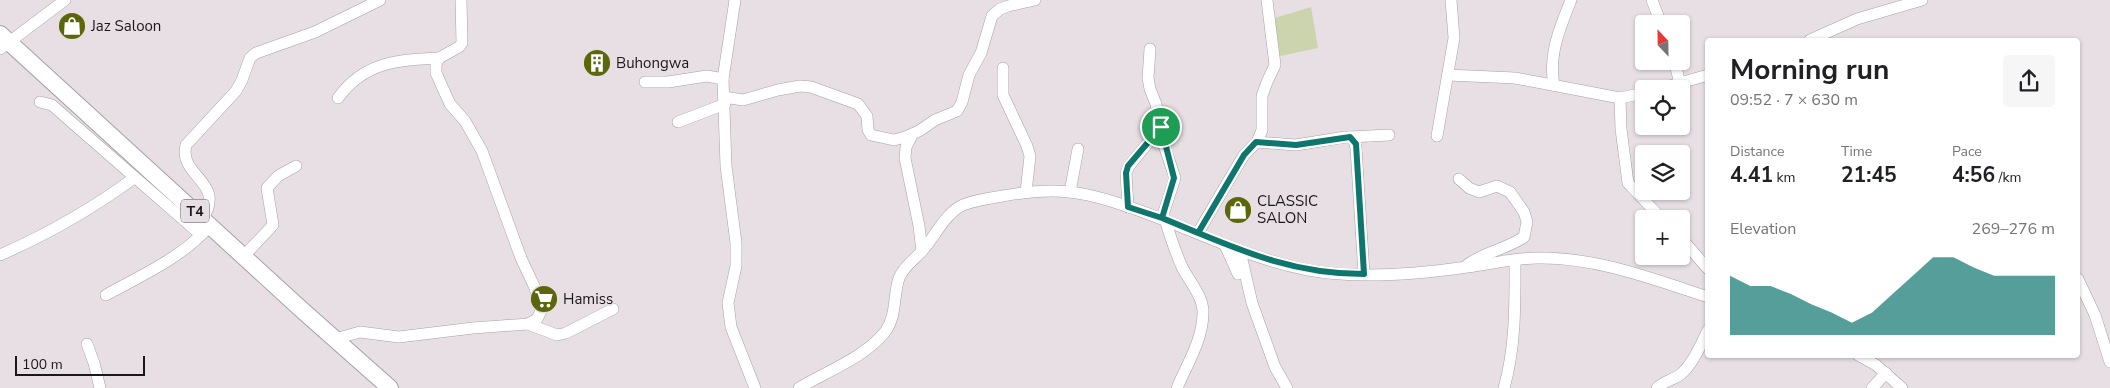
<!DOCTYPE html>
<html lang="en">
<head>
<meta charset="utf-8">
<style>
  :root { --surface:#fff; --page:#f6f6f6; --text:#202124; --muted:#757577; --accent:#0f766e }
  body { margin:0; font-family:"Nunito Sans",sans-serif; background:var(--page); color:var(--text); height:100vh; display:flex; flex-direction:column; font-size:19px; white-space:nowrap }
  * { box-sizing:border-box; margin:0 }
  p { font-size:16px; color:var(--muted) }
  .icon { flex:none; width:28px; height:28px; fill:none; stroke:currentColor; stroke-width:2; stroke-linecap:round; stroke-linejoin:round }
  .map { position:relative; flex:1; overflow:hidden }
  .sheet { position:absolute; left:1705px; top:38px; width:375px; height:320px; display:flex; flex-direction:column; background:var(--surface); border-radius:5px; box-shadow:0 1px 4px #0004 }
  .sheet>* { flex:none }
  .needle { width:32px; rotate:338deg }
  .controls { position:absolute; left:1635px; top:15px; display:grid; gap:10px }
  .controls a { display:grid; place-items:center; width:55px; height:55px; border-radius:5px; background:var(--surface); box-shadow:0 1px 4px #0004; font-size:25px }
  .scale { position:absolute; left:15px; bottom:12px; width:130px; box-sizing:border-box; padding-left:5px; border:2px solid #1a1819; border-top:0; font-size:14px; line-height:18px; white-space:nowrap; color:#1a1819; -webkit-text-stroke:4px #e7dfe4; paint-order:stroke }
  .pin { position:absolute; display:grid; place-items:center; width:42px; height:42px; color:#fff; margin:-21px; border:2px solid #fff; border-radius:50%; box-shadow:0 1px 5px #0007 }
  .round { display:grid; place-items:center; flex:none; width:52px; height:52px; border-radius:5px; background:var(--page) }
  .headline { display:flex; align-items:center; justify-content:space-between; height:85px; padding:0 25px }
  h1 { font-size:28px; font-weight:700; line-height:38px }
  .figures { display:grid; grid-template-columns:repeat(3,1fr); gap:8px; height:85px; padding:5px 25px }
  .figures div { display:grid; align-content:center }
  .figures b { font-size:21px; font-weight:700 }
  .figures small { font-size:14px; font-weight:400 }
  .figures p { font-size:14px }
  .chart { height:140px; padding:10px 25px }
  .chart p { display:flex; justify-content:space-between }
  .chart svg { width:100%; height:90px; margin-top:5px; fill:var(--accent); opacity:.7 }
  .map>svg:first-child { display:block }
  .green { fill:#ccd4ae }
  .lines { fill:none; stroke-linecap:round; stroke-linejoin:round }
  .minor-casing { stroke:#a7a0a5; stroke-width:12 }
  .highway-casing { stroke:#a7a0a5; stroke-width:18 }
  .minor { stroke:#fff; stroke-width:11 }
  .highway { stroke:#fff; stroke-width:16 }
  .route-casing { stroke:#fff; stroke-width:10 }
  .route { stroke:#0f766e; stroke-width:6 }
  .labels { text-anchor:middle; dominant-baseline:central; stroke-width:4; stroke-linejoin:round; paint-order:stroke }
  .shield { fill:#e7dfe4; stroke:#585456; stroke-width:1 }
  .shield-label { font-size:14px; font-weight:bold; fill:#1a1819 }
  .poi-label { font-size:15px; fill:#1a1819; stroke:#e7dfe4; text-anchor:start }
</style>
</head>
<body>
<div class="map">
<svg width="2110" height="388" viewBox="0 0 2110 388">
  <rect width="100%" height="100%" fill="#e7dfe4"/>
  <polygon class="green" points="1311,7 1318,48 1280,56 1275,18"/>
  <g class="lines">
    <defs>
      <g id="minor">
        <polyline points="735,0 723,79 726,166 736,243 736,266 728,303 731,327 755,388"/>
        <polyline points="1652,0 1661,24"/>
        <polyline points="1810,40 1857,19 1922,0"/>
        <polyline points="0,49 65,0"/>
        <polyline points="1150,49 1148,78 1150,89 1156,104 1164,145 1175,178 1162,218"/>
        <polyline points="1674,61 1680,83"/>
        <polyline points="1003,68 1003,95 1027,146 1030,156 1026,192"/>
        <polyline points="1448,75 1515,78 1620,98 1644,93"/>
        <polyline points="645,82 668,82 707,76 723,79"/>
        <path d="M1554,85C1548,56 1560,27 1571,0"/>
        <polyline points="1659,89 1708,75"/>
        <polyline points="724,97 743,100 778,90 800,86 811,87 858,104 867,116 868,130 871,135 894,140 905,137 919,131 935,120 957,111 962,102 969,75 981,53 992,16 1000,9 1008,6 1035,0"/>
        <path d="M338,98C364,62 397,60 439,58"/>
        <polyline points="1620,98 1621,129 1628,183 1662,219"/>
        <polyline points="40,102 52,105 61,113 201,235"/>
        <polyline points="678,122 725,104"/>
        <polyline points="912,135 906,147 905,158 919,226 922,251"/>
        <polyline points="1437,136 1454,38 1451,0"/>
        <polyline points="1350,137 1389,135"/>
        <polyline points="1257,142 1296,145 1345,137 1350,137 1354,140 1356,148 1364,274"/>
        <path d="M1459,179L1469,188L1479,192L1497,186L1510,192L1524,212L1527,222L1524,237C1507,249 1484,252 1467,265"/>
        <polyline points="1070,192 1078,149"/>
        <polyline points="1128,207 1126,173 1129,166 1161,127"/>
        <path d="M203,218C226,181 178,177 186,145L236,91L242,80L250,58L256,53L315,32L380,0"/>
        <path d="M1165,219C1170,236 1175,251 1182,267C1189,281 1203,296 1203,312C1203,340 1187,364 1177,388"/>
        <polyline points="1198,233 1226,185 1244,155 1257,142 1262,130 1262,96 1267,82 1275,65 1267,0"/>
        <polyline points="1681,238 1708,269"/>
        <polyline points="1225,245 1238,274"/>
        <polyline points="1240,251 1252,303 1275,367 1287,388"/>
        <path d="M0,255C48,234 92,209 134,178"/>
        <polyline points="244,256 273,225 267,188 278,176 296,166"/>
        <polyline points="2078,279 2095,315 2110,362"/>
        <path d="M106,295C140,276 179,259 206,230"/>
        <polyline points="528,324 557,335 566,333 613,309"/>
        <polyline points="335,339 360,332 399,337 473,328 528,324 537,319 541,311 535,288 521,258 482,151 465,121 450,104 436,73 436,64 439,58 459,47 462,43 461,0"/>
        <polyline points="87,344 94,363 100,388"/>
        <polyline points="1858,355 1876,365 1902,388"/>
        <path d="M799,388C827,371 864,358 885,332C897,316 893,296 899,278C904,266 914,260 922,251C935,237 945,213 963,205C975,200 990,198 1003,196C1025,192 1047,189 1069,192C1090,194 1109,200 1129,207C1189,227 1245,258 1308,270C1356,279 1419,274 1467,267C1491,264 1514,258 1538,258C1596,257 1653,279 1708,297"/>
        <path d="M1504,388C1516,346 1515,303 1515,260"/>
        <path d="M1657,388C1664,381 1673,380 1681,374C1693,364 1701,344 1708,330"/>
        <polyline points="1872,388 1886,373"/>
      </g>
      <polyline id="highway" points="0,34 302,310 390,388"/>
    </defs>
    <use href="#minor" class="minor-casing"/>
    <use href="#highway" class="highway-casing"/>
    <use href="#minor" class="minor"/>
    <use href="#highway" class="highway"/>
  </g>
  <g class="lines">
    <defs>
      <path id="route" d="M1161,127L1128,166L1126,173L1128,207L1162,218L1198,233L1244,155L1256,142L1296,145L1350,137L1356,144L1364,274C1286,274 1231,246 1162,218L1174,178L1161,127"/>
    </defs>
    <use href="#route" class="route-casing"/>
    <use href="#route" class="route"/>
  </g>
  <defs>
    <symbol id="shop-disc" viewBox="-11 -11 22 22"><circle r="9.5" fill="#5c670b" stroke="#e7dfe4"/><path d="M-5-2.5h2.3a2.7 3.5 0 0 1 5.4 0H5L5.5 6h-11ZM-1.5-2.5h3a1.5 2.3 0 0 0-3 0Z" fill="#fff"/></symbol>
    <symbol id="building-disc" viewBox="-11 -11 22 22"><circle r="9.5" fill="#5c670b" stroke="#e7dfe4"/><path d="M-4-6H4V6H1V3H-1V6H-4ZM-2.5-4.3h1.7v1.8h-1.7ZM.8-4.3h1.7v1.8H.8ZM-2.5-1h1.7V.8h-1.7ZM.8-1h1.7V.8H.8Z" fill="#fff"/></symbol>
    <symbol id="supermarket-disc" viewBox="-11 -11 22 22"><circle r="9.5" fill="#5c670b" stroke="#e7dfe4"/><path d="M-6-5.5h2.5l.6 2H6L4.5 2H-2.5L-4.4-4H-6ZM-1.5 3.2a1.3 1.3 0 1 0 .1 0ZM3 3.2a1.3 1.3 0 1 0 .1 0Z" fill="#fff"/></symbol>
  </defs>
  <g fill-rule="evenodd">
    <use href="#shop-disc" x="56" y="10" width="32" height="32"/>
    <use href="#building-disc" x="581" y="47" width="32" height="32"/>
    <use href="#shop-disc" x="1222" y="194" width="32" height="32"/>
    <use href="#supermarket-disc" x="528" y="283" width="32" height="32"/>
  </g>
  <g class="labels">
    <rect class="shield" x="181" y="199.5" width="28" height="23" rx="4"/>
    <g class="shield-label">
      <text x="195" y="211">T4</text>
    </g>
    <g class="poi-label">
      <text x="91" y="26">Jaz Saloon</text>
      <text x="616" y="63">Buhongwa</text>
      <text x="1257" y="201">CLASSIC<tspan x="1257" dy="17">SALON</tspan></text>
      <text x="563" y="299">Hamiss</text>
    </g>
  </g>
</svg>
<div class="controls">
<a><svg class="needle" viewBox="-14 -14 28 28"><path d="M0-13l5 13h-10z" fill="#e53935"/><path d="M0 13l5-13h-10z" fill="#757577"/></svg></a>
<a><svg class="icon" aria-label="locate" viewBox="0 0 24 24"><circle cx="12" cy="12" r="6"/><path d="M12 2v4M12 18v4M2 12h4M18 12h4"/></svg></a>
<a><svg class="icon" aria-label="layers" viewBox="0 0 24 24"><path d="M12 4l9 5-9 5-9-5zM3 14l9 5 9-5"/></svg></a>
<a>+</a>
</div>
<div class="scale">100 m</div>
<div class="pin" style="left:1161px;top:127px;background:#1e9e55"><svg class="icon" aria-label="arrive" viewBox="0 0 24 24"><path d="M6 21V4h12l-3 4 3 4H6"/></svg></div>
<section class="sheet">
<div class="headline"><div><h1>Morning run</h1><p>09:52 · 7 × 630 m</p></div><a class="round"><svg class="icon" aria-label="share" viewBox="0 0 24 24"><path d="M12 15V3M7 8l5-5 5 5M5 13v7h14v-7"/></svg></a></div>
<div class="figures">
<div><p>Distance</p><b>4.41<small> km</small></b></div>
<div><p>Time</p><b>21:45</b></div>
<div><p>Pace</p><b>4:56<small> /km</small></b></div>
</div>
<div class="chart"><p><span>Elevation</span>269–276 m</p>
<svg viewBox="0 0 160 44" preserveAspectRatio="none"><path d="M0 44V15L10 20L20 20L30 24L40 29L50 33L60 38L70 33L80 24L90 15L100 6L110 6L120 11L130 15L140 15L150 15L160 15V44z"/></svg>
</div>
</section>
</div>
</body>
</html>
